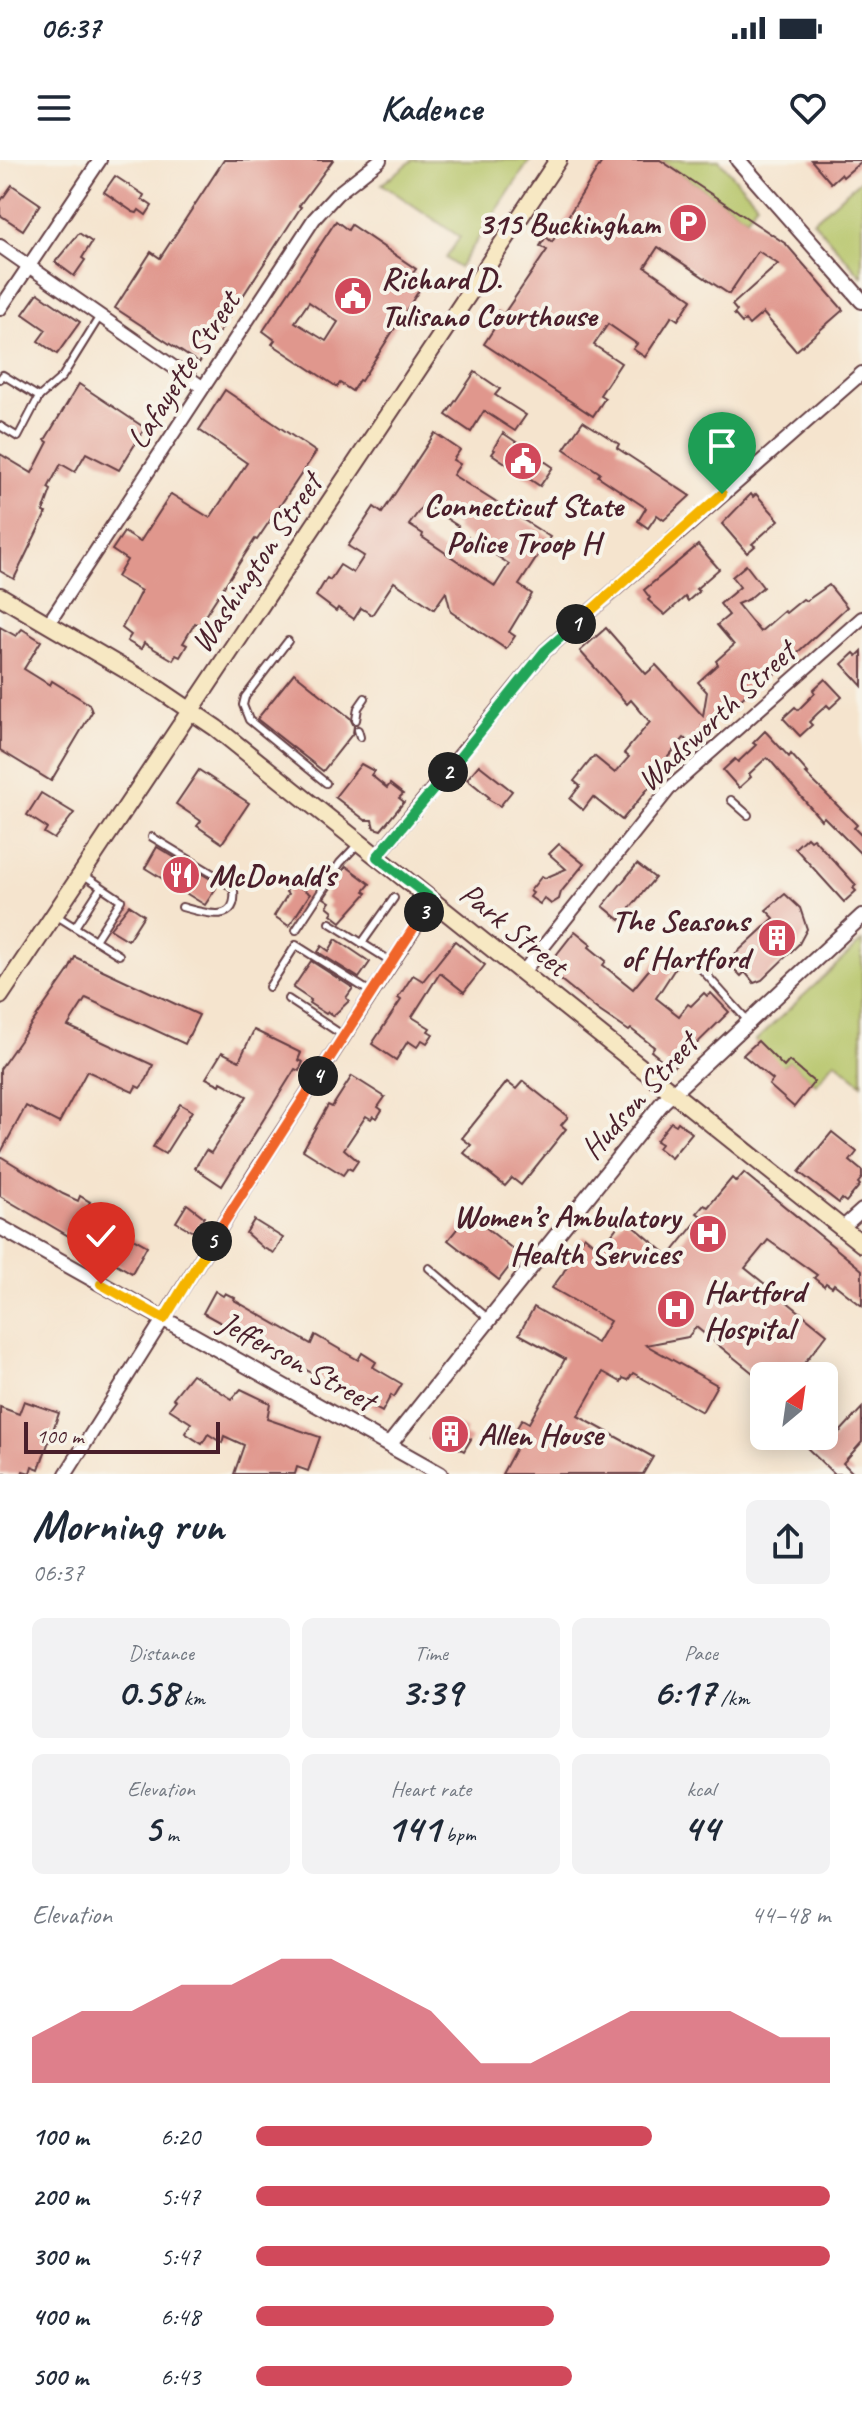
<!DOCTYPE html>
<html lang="en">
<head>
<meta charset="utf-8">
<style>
  :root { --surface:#fff; --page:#f2f2f3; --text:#1f2937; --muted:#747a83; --accent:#d1495b }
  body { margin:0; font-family:Caveat,sans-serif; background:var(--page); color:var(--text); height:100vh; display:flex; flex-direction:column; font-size:30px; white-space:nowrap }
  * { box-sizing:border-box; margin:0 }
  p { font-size:26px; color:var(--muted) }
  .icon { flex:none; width:44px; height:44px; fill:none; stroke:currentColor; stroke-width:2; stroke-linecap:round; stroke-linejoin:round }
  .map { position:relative; height:1314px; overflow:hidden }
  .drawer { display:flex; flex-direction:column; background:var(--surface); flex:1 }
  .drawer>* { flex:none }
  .needle { width:52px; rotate:29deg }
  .buttons { position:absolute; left:750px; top:1202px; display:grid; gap:16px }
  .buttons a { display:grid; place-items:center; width:88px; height:88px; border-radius:12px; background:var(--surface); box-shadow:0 4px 20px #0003; font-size:40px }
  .scale { position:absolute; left:24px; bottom:20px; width:196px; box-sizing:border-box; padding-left:8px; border:4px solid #4a1f2b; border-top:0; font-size:22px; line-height:28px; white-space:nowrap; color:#4a1f2b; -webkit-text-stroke:6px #f7f3e8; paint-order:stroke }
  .pin { position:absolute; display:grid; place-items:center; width:68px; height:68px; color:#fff; margin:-82px -34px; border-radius:50% 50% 50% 0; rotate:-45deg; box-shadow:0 0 8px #0007 }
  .pin .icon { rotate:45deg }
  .km { position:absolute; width:40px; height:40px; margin:-20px; border-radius:50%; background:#222; color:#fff; font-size:22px; line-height:40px; text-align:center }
  .round { display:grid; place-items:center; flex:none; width:84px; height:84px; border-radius:12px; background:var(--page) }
  .head { display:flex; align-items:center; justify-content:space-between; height:136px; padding:0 32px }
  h1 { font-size:44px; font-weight:700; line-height:60px }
  .stats { display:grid; grid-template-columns:repeat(3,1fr); gap:12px; height:136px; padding:8px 32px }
  .stats div { display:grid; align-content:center; border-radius:12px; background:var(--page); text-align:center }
  .stats b { font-size:40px; font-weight:700 }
  .stats small { font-size:22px; font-weight:400 }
  .stats p { font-size:22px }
  .chart { height:224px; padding:16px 32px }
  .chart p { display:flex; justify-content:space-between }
  .chart svg { width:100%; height:144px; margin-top:8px; fill:var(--accent); opacity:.7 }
  ul { padding:0 32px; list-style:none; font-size:26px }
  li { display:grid; grid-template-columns:128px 96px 1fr; align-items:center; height:60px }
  li i { height:20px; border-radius:10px; background:var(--accent) }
  .status { display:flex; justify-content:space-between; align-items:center; height:56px; padding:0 40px; background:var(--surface); direction:ltr }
  .status svg { height:22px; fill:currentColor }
  header { display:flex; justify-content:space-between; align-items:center; height:104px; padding:0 32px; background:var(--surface); font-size:36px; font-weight:700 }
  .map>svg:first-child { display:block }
  .green { fill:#b5c467; stroke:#807249; stroke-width:2 }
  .building { fill:#e0978d; fill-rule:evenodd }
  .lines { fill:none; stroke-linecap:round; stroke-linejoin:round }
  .service-casing { stroke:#643d43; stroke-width:10 }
  .minor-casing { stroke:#643d43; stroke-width:16 }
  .tertiary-casing { stroke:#643d43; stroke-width:18 }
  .secondary-casing { stroke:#643d43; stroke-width:20 }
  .service { stroke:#fff; stroke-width:6 }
  .minor { stroke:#fff; stroke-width:12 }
  .tertiary { stroke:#fff; stroke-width:14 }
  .secondary { stroke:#f7e8c3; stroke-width:16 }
  .split-1-casing { stroke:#fff; stroke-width:16 }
  .split-2-casing { stroke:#fff; stroke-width:16 }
  .split-3-casing { stroke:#fff; stroke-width:16 }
  .split-4-casing { stroke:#fff; stroke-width:16 }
  .split-5-casing { stroke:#fff; stroke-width:16 }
  .split-6-casing { stroke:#fff; stroke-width:16 }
  .split-1 { stroke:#f5b400; stroke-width:10 }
  .split-2 { stroke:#22a559; stroke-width:10 }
  .split-3 { stroke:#22a559; stroke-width:10 }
  .split-4 { stroke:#f0652b; stroke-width:10 }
  .split-5 { stroke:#f0652b; stroke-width:10 }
  .split-6 { stroke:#f5b400; stroke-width:10 }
  .labels { text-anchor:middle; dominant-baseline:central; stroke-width:8; stroke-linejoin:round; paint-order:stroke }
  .poi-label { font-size:32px; font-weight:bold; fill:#4a1f2b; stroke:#f7f3e8; text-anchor:start }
  .street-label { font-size:32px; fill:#4a1f2b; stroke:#f7f3e8 }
</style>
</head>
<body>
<div class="status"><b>06:37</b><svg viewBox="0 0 49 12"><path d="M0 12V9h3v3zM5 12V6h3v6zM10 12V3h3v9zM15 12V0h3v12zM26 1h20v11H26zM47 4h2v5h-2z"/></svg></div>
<header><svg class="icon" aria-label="menu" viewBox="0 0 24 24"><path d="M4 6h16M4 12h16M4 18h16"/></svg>Kadence<svg class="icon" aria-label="heart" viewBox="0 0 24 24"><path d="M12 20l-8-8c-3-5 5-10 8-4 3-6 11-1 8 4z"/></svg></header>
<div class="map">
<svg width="862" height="1314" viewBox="0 0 862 1314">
  <rect width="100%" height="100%" fill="#f7f3e8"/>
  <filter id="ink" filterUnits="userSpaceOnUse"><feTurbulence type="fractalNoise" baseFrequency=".0125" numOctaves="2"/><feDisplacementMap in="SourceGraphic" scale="16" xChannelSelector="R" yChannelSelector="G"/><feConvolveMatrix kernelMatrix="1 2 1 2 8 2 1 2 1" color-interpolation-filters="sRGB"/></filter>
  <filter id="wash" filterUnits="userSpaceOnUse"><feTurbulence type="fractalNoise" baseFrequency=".006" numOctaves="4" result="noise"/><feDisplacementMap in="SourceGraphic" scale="32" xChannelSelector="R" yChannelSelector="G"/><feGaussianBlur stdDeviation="1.8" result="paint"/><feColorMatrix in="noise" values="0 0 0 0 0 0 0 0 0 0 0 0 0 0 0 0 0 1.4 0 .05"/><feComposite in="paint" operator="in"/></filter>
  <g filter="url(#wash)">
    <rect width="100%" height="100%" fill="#f5e4ce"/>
    <g class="green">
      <polygon points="413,0 530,0 459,108 446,98 460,77 382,24"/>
      <polygon points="660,0 719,0 757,43 747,58"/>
      <polygon points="862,19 862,117 813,61"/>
      <polygon points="862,781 862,924 835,901 816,924 789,901 782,908 755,881"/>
    </g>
    <g id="blocks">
      <g class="building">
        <polygon points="224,0 333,0 299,46 301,47 199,203 115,148 151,92 160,98"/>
        <polygon points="603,0 660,0 786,84 843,150 796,191 763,153 749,165 745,160 742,163 734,154 737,151 732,145 778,104 758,91 729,134 658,87 645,107 692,139 678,160 672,156 645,197 633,189 637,184 608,164 594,185 621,203 600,235 605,238 593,256 484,184 497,164 491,161 498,151 503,155 547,90 540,86 546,77 552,82"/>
        <polygon points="811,0 862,0 862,1 843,17 841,14 831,23"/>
        <polygon points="115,16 144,35 142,39 152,46 146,55 139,50 137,53 133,52 104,32"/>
        <polygon points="12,25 40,44 23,70 0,55 0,42"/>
        <path d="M336,61L348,70L351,65L416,109L413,113L425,121L361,221L359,220L352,231L340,223L337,227L272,184L275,180L263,171ZM309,142L338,162L326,181L295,162Z"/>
        <polygon points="79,73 92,82 82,98 85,100 74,116 55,102"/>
        <polygon points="38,133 80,162 57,194 38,181 46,170 23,154"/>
        <polygon points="475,212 500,229 495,235 526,255 515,271 484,251 471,272 446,255"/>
        <polygon points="79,224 145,268 119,310 86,293 75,312 61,304 48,328 51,330 43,352 46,353 14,419 0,411 0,294 32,313 48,282 45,280"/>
        <polygon points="225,230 316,292 257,380 255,379 199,465 195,463 183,483 187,485 180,497 176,495 173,500 144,483 141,489 127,481 131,475 122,468 141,431 117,417 127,400 112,390 124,372 140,382 171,334 210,358 247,303 199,270"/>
        <polygon points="583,261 619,284 617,288 690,336 664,360 657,355 648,368 638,361 646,348 598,316 600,313 564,289"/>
        <path d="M435,273L460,290L453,300L460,304L453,315L550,377L519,425L532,434L509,472L515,476L506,489L451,452L446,432L434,449L394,422L372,455L361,448L354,459L338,448L336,451L316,436L327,418L330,420L340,405L353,413L364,396L348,386L374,347L382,353ZM424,344L458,366L456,369L509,404L495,426L422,377L423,374L409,365Z"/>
        <polygon points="503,273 553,307 540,326 492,294 495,290 493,289"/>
        <polygon points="751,334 753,337 756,334 779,360 752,384 755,386 747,393 722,364"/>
        <polygon points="698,385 719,409 696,429 699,431 688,441 685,437 665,455 648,440 650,438 644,430"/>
        <polygon points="746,405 763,427 749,439 737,444 760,472 784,451 786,453 803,439 806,441 829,425 847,447 774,514 772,512 723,555 719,550 702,566 706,570 692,583 684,578 667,598 671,601 622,660 593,637 583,650 570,639 580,626 574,621 594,596 615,613 629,597 624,593 650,562 631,540 627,544 580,491 606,468 646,514 656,505 703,556 707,532 698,522 718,504 716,501 734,485 717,465 729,455 720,444 740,427 732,417"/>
        <polygon points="0,467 16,476 22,469 41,481 24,509 50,525 52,521 89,544 92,552 51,621 0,590"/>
        <polygon points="862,491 862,526 842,504 854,493 857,496"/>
        <polygon points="294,513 350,558 354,566 353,573 323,611 257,559"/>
        <polygon points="825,519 842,537 830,548 827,545 817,554 809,562 812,565 800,576 783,558 795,547 798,550 815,533 813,530"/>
        <polygon points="765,571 789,597 791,594 808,613 806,614 857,665 854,668 862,676 862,695 824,657 821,660 770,600 767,598 764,600 749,614 751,617 739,628 723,610 735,599 738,602 756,585 753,583"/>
        <polygon points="361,604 374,611 371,615 387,628 390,624 403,634 399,638 404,642 381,670 374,668 372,660 365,660 335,637"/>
        <polygon points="479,605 512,631 500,646 488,639 489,637 467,619"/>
        <polygon points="199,610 249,643 222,683 197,666 201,661 176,644"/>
        <polygon points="41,633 74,653 54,679 44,673 47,668 27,655"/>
        <polygon points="807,677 810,680 813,678 856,725 853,728 856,731 844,742 795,688"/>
        <polygon points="559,684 584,704 561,732 559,739 551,744 544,738 540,744 530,737 533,733 530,731 542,716 545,718 566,709 549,694"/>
        <polygon points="157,687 212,720 210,724 216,728 205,745 145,708"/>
        <polygon points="637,704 655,718 620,760 603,746"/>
        <polygon points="346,706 370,724 364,731 367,733 341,762 331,754 333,751 327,746 330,742 324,738"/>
        <polygon points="292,722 310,734 289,766 274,756 288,734 286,732"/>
        <polygon points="785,734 800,748 807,769 799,784 762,820 754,823 745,812 741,816 730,805 734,801 731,798 774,758 766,750"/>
        <polygon points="129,745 144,755 128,780 110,769"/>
        <polygon points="575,771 591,784 589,787 606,801 603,805 633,829 661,795 676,807 656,838 679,856 688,844 691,846 704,833 707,836 711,833 729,852 672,908 651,891 654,887 631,869 629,871 598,850 546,808"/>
        <polygon points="336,779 370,802 359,818 318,792 322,786 329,791"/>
        <polygon points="455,781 485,805 464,832 440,813 412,857 430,868 428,871 433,874 427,883 422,880 417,887 408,881 396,900 372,884 401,840 398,838 413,815 423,821"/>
        <polygon points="75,797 199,855 185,884 86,838 68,866 153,905 147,919 140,928 136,926 133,932 87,911 59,963 26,946 0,994 0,909 69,810"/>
        <polygon points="311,801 353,828 346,838 349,841 333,856 328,852 326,854 309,843 311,840 293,828"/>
        <polygon points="254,870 301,893 298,900 303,902 299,911 295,909 222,1026 195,1008 206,990 211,993 247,936 221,922 220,925 206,918 222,892 239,901"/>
        <polygon points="758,881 784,907 789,901 814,922 794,947 769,925 773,920 743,895"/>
        <polygon points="352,916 385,937 378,947 382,950 377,958 373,956 371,959 366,956 344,989 358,1001 352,1010 348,1008 343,1015 303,990 328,945 332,947"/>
        <polygon points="523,921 568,957 561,965 566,969 521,1025 512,1018 505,1026 464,993 471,985 462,978 507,922 516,929"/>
        <polygon points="180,944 192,951 165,994 153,987"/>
        <polygon points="671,962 676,965 678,962 692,973 671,998 658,988 661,984 656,981"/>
        <polygon points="832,972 857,992 850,1001 862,1011 862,1018 858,1023 860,1025 846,1042 842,1039 839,1043 799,1012"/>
        <polygon points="0,996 63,1034 78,1041 80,1036 90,1042 88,1046 113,1061 116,1057 130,1065 126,1074 147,1086 132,1113 0,1036"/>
        <polygon points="744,1013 862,1110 862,1146 834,1124 832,1127 826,1123 824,1126 814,1118 817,1115 768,1080 745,1108 827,1174 794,1216 764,1216 764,1222 696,1167 688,1177 646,1185 717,1225 702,1252 633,1213 628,1220 623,1218 621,1222 603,1212 578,1256 653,1297 643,1314 502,1314 518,1284 510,1280 522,1259 529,1263 565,1199 519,1174 534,1147 597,1183 610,1161 552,1128 563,1113 584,1076 600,1089 624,1058 669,1096 701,1056 697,1053 704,1045 708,1047 732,1018 736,1022"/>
        <polygon points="187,1044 204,1057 194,1072 176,1062"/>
        <polygon points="469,1054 519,1094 499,1120 448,1080"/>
        <polygon points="254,1060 283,1078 274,1093 263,1088 246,1073"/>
        <polygon points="215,1131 223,1136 225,1133 235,1138 234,1140 311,1184 315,1175 358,1200 362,1193 376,1202 373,1207 402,1224 394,1237 391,1235 382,1252 203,1153"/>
        <polygon points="192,1214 232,1239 241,1229 270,1243 267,1259 320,1277 308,1311 297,1307 295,1314 234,1314 244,1285 224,1276 222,1283 208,1274 202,1284 185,1273 191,1263 169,1249 176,1240 173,1238"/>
        <polygon points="24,1241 59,1253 39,1309 32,1306 30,1313 23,1311 22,1314 0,1314 0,1247 19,1254"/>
        <polygon points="862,1248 862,1282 843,1303 854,1314 834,1314 802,1283 809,1276 815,1276 826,1287"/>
        <polygon points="444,1258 467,1270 464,1275 471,1279 464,1291 434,1275"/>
      </g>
    </g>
  </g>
  <g filter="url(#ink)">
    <use href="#blocks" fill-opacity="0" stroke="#643d43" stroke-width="2"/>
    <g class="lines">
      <defs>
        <g id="service">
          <polyline points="0,219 3,215 39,237 18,277 0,266"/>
          <polyline points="39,237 62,217 100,156"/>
          <polyline points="288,481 245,537 243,545 249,560 326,623"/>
          <polyline points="356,560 358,548 365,538"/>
          <polyline points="358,570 360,577"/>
          <polyline points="731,640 748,655"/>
          <path d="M152,677L223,720L234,730C238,765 204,753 182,747"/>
          <polyline points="57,756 95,780 121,740 84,715"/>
          <polyline points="330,763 392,802"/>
          <polyline points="75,767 101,727"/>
          <polyline points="296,770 340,703 357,685"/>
          <polyline points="95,780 119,795"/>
          <polyline points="362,783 394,738"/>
          <polyline points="695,802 748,861"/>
          <polyline points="269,827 296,785 372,833"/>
          <polyline points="288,839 344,876"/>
          <polyline points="429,1108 490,1160"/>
        </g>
        <g id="minor">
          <polyline points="0,86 202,227"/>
          <polyline points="0,149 100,0"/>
          <polyline points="48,464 314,59 337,34 380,0"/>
          <polyline points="377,697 545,491 862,213"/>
          <polyline points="523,812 669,629 862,458"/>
          <polyline points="842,1068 862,1050"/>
          <polyline points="66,1314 258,1008 433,740"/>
        </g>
        <g id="tertiary">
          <polyline points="738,0 862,141"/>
          <polyline points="0,1067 440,1314"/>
          <polyline points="389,1285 663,942 862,756"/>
        </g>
        <g id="secondary">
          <polyline points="0,436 157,528 216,568 862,1084"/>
          <polyline points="0,836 558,0"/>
        </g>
      </defs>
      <use href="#service" class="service-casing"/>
      <use href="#minor" class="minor-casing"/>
      <use href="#tertiary" class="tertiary-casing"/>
      <use href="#secondary" class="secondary-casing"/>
      <use href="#service" class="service"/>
      <use href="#minor" class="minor"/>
      <use href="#tertiary" class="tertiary"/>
      <use href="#secondary" class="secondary"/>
    </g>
  </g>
  <g class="lines" filter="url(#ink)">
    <defs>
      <polyline id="split-1" points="576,464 722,334"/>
      <polyline id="split-2" points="448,612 545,491 576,464"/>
      <polyline id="split-3" points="424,752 433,740 377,697 448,612"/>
      <polyline id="split-4" points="318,916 424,752"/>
      <polyline id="split-5" points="212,1081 318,916"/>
      <polyline id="split-6" points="101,1124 164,1159 212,1081"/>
    </defs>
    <use href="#split-1" class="split-1-casing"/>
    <use href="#split-2" class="split-2-casing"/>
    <use href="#split-3" class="split-3-casing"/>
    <use href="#split-4" class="split-4-casing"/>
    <use href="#split-5" class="split-5-casing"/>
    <use href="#split-6" class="split-6-casing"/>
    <use href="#split-1" class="split-1"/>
    <use href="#split-2" class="split-2"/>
    <use href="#split-3" class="split-3"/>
    <use href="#split-4" class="split-4"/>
    <use href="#split-5" class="split-5"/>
    <use href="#split-6" class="split-6"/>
  </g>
  <defs>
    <symbol id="parking-disc" viewBox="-11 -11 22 22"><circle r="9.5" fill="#d1495b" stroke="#f7f3e8"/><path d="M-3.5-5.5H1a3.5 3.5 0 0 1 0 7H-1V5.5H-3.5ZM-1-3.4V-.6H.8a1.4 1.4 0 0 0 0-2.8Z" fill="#fff"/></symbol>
    <symbol id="civic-disc" viewBox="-11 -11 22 22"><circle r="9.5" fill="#d1495b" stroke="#f7f3e8"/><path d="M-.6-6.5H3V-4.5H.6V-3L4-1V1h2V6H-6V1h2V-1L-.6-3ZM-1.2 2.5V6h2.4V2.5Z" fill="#fff"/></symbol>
    <symbol id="restaurant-disc" viewBox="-11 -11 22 22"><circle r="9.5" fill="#d1495b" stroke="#f7f3e8"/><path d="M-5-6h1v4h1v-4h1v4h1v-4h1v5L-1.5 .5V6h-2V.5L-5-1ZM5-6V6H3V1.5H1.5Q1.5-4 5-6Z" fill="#fff"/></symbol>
    <symbol id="building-disc" viewBox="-11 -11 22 22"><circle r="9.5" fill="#d1495b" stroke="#f7f3e8"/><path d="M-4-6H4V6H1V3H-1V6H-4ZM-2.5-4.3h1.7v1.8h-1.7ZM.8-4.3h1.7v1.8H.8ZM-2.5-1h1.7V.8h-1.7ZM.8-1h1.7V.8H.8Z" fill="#fff"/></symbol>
    <symbol id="hospital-disc" viewBox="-11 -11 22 22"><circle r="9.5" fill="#d1495b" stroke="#f7f3e8"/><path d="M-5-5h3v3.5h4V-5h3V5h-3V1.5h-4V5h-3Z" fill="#fff"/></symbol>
  </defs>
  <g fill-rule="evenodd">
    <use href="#parking-disc" x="666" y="41" width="44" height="44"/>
    <use href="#civic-disc" x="331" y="114" width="44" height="44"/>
    <use href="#civic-disc" x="501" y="279" width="44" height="44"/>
    <use href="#restaurant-disc" x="159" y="693" width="44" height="44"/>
    <use href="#building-disc" x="755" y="756" width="44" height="44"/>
    <use href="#hospital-disc" x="686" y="1052" width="44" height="44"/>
    <use href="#hospital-disc" x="654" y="1127" width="44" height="44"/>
    <use href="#building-disc" x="428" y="1252" width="44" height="44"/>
  </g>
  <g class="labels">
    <g class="poi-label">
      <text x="660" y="63" text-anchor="end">315 Buckingham</text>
      <text x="381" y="118">Richard D.<tspan x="381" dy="37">Tulisano Courthouse</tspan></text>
      <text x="523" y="345" text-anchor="middle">Connecticut State<tspan x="523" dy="37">Police Troop H</tspan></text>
      <text x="209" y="715">McDonald's</text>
      <text x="749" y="760" text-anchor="end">The Seasons<tspan x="749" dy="37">of Hartford</tspan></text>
      <text x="680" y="1056" text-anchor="end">Women’s Ambulatory<tspan x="680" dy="37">Health Services</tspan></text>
      <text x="704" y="1131">Hartford<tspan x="704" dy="37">Hospital</tspan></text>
      <text x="478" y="1274">Allen House</text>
    </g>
    <g class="street-label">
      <text transform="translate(183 210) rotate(-57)">Lafayette Street</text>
      <text transform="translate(256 403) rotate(-56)">Washington Street</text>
      <text transform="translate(716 556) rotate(-43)">Wadsworth Street</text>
      <text transform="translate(514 769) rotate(39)">Park Street</text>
      <text transform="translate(639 936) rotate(-48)">Hudson Street</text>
      <text transform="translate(297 1201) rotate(29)">Jefferson Street</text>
    </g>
  </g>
</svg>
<div class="buttons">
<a><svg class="needle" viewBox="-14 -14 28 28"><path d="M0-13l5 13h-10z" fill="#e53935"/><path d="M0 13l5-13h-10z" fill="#747a83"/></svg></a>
</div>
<div class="scale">100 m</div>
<div class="pin" style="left:722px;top:334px;background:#1e9e55"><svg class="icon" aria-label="arrive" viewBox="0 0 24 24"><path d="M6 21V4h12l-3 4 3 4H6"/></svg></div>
<div class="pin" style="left:101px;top:1124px;background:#d93025"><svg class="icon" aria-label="check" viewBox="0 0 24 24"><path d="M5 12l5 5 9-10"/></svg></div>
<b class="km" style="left:576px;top:464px">1</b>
<b class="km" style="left:448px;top:612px">2</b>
<b class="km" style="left:424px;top:752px">3</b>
<b class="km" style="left:318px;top:916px">4</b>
<b class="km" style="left:212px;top:1081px">5</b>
</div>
<section class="drawer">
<div class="head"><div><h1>Morning run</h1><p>06:37</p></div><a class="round"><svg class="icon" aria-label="share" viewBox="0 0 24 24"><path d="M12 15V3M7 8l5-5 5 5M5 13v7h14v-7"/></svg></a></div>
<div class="stats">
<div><p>Distance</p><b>0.58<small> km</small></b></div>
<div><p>Time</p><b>3:39</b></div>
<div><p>Pace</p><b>6:17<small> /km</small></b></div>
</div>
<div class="stats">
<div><p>Elevation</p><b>5<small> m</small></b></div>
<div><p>Heart rate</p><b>141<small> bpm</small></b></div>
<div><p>kcal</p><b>44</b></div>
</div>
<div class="chart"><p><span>Elevation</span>44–48 m</p>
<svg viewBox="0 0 160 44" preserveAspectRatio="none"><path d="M0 44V30L10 22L20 22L30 14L40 14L50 6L60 6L70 14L80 22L90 38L100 38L110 30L120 22L130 22L140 22L150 30L160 30V44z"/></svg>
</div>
<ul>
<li><b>100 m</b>6:20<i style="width:69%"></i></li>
<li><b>200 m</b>5:47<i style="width:100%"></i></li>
<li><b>300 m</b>5:47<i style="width:100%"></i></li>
<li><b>400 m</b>6:48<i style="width:52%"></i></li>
<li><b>500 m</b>6:43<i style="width:55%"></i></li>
</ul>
</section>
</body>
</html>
